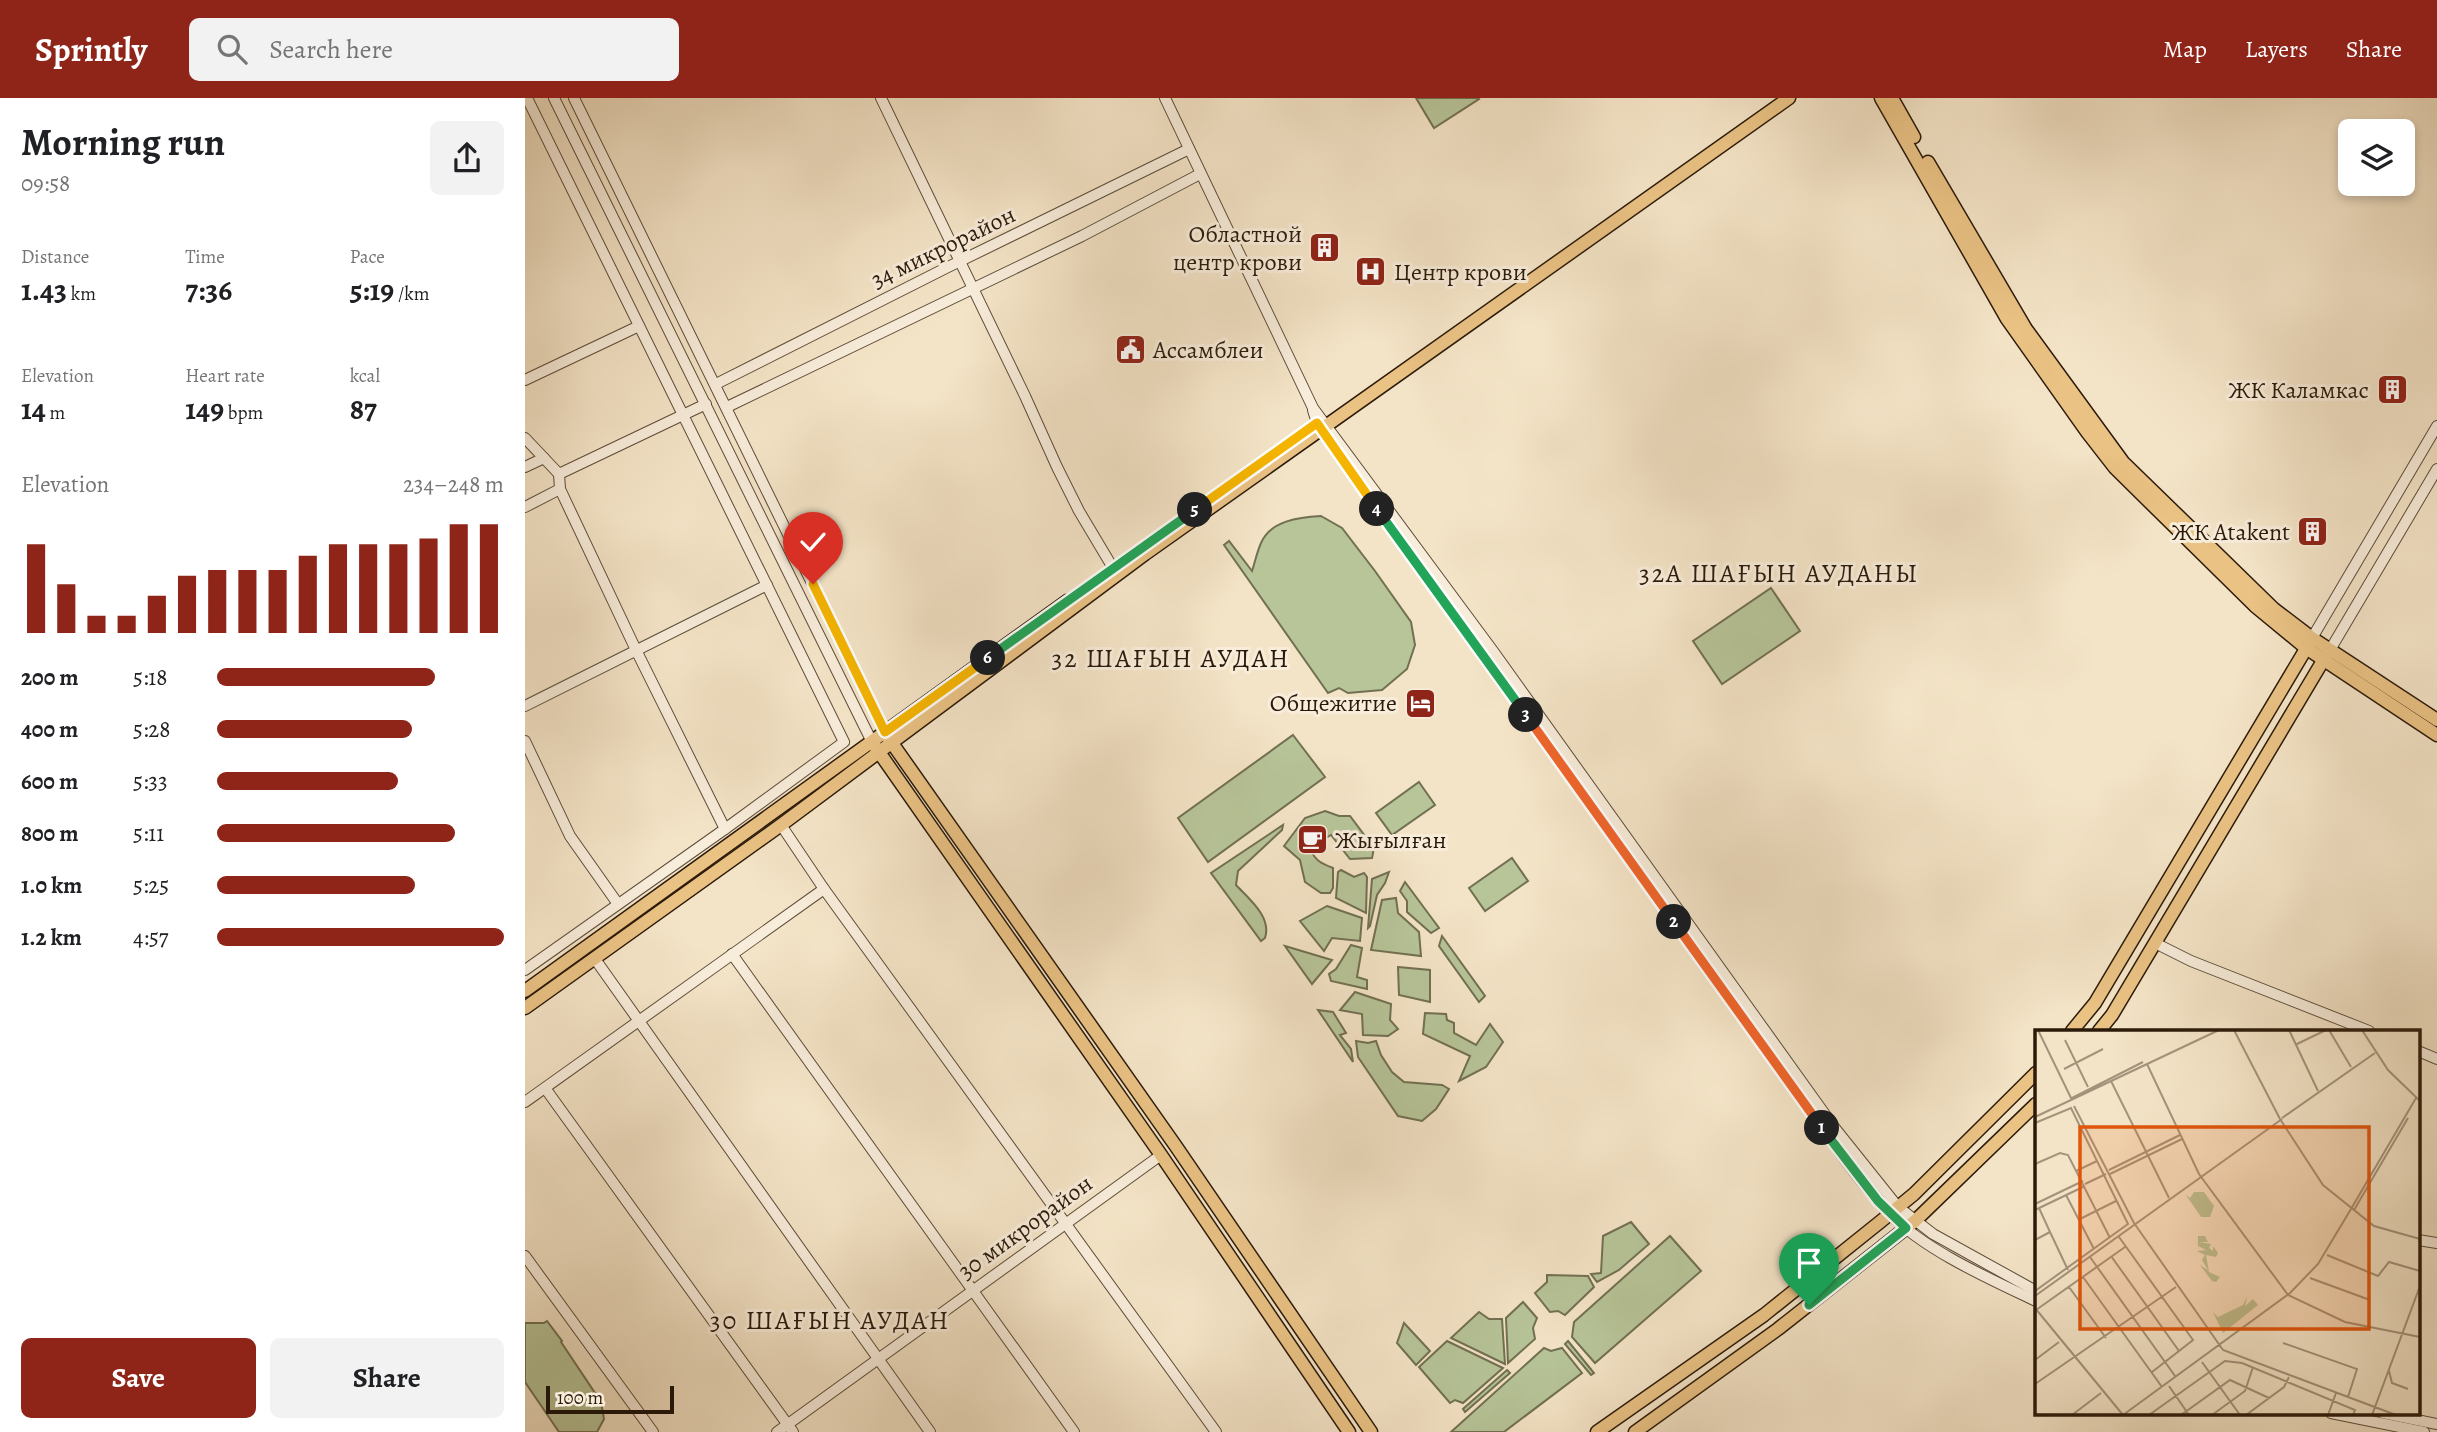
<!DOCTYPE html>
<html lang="en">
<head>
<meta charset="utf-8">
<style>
  :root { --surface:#fff; --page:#f2f2f2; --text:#202124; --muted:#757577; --accent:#8f2418 }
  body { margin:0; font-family:Alegreya,serif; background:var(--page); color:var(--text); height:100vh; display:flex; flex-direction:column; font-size:26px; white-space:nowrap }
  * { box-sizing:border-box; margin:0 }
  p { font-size:23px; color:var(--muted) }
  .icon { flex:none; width:38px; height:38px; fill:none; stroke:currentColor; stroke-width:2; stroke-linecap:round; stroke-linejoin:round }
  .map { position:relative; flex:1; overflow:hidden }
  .panel { display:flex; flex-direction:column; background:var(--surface); width:525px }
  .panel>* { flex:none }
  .buttons { position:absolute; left:1813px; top:21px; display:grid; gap:14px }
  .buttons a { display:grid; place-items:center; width:77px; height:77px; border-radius:10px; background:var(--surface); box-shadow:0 4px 10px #0003; font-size:35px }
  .scale { position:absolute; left:21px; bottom:18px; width:128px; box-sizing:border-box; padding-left:7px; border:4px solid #2b1a0a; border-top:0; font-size:19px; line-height:24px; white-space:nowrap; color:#2b1a0a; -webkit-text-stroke:5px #f8eddb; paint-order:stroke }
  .pin { position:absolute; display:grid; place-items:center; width:60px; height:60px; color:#fff; margin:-72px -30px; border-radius:50% 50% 50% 0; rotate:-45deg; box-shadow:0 0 7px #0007 }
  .pin .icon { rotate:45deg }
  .km { position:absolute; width:35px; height:35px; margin:-18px; border-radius:50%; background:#222; color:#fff; font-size:19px; line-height:35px; text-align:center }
  .round { display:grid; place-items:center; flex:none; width:74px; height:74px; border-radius:10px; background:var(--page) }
  .head { display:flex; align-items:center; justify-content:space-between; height:119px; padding:0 21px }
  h1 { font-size:38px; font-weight:700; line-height:52px }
  .metrics { display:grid; grid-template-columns:repeat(3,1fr); gap:10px; height:119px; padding:7px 21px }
  .metrics div { display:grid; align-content:center }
  .metrics b { font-size:30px; font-weight:700 }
  .metrics small { font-size:19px; font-weight:400 }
  .metrics p { font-size:19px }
  .chart { height:196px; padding:14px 21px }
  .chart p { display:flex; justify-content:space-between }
  .chart svg { width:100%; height:126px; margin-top:7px; stroke:var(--accent); stroke-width:6 }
  .button { display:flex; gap:14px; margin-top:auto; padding:14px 21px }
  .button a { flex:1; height:80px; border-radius:10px; background:var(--accent); color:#fff; font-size:28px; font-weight:700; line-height:80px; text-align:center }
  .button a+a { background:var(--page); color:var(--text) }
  ul { padding:0 21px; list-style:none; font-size:23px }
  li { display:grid; grid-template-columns:112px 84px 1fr; align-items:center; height:52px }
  li i { height:18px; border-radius:9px; background:var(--accent) }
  header { display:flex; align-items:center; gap:42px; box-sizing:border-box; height:98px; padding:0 35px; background:var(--accent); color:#fff }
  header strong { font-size:33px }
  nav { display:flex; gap:38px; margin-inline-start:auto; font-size:24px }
  .search { width:490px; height:63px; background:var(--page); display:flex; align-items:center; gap:18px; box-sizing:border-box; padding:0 24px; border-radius:10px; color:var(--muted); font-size:26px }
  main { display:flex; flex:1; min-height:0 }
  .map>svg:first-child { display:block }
  .green { fill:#b7c599; stroke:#717052; stroke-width:2 }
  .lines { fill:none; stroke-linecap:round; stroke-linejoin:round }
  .minor-casing { stroke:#5d4c39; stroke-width:12 }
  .major-casing { stroke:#2b1a0a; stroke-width:15 }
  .minor { stroke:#f8eddb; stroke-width:10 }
  .major { stroke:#eac284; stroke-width:12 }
  .split-1-casing { stroke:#fff; stroke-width:14 }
  .split-2-casing { stroke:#fff; stroke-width:14 }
  .split-3-casing { stroke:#fff; stroke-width:14 }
  .split-4-casing { stroke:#fff; stroke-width:14 }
  .split-5-casing { stroke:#fff; stroke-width:14 }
  .split-6-casing { stroke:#fff; stroke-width:14 }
  .split-7-casing { stroke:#fff; stroke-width:14 }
  .split-1 { stroke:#22a559; stroke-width:9 }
  .split-2 { stroke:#f0652b; stroke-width:9 }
  .split-3 { stroke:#f0652b; stroke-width:9 }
  .split-4 { stroke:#22a559; stroke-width:9 }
  .split-5 { stroke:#f5b400; stroke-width:9 }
  .split-6 { stroke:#22a559; stroke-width:9 }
  .split-7 { stroke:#f5b400; stroke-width:9 }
  .labels { text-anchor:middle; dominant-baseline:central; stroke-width:6; stroke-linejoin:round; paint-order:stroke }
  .poi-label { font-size:24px; fill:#2b1a0a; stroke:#f8eddb; text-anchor:end }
  .street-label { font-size:24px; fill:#2b1a0a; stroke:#f8eddb }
  .neighbourhood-label { font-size:26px; letter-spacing:2px; fill:#2b1a0a; stroke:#f8eddb }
  .inset-road { fill:none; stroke:#a4937b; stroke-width:2 }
  .view { fill:#df560c; fill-opacity:0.15; stroke:#df560c; stroke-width:3.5 }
  .inset-edge { fill:none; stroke:#2b1a0a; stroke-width:3.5 }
</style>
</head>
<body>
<header>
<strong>Sprintly</strong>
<div class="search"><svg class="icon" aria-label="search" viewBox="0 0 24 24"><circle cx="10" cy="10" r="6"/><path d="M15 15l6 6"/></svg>Search here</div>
<nav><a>Map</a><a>Layers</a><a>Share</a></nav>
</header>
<main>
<section class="panel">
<div class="head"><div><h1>Morning run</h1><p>09:58</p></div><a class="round"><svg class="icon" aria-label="share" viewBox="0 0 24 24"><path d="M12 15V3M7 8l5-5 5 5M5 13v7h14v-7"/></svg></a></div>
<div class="metrics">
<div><p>Distance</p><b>1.43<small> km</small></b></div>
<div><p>Time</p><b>7:36</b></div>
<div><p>Pace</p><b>5:19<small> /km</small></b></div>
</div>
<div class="metrics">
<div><p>Elevation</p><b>14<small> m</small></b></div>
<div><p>Heart rate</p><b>149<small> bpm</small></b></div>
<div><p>kcal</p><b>87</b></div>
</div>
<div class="chart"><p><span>Elevation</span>234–248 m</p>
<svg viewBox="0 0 160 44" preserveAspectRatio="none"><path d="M5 44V13M15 44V27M25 44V38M35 44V38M45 44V31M55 44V24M65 44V22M75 44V22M85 44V22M95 44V17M105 44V13M115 44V13M125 44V13M135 44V11M145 44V6M155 44V6"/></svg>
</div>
<ul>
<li><b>200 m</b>5:18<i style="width:76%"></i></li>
<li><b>400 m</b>5:28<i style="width:68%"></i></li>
<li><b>600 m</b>5:33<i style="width:63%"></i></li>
<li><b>800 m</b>5:11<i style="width:83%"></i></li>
<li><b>1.0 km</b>5:25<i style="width:69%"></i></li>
<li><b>1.2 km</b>4:57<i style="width:100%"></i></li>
</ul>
<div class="button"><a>Save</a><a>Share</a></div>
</section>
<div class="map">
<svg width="1912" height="1334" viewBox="0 0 1912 1334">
  <rect width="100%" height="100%" fill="#f4e4c7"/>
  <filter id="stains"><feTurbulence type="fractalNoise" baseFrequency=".00286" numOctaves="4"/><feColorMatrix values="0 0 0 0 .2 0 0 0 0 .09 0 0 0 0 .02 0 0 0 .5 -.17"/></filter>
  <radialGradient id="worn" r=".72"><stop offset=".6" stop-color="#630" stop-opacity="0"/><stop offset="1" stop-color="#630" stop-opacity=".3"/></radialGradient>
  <g class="green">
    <polygon points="891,0 953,0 954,1 909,30"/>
    <path d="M796,418L817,430L850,473L886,524L890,547L882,571L857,592L823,595L814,590L803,595L699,447L704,443L727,473C730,464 732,454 736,445C745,423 774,419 796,418Z"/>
    <polygon points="1246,490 1275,533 1197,586 1168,543"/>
    <polygon points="768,637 800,679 683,764 653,720"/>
    <polygon points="894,684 910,707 867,737 851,715"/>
    <path d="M800,713L814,718H825L849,750L847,760L825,761L806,737L787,748L786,752C790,763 798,766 808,770V790L805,795H796L780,784L775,762L759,748L780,720Z"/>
    <path d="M758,727L757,732L713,773L711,787C724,801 747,819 740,840L736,843L686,775Z"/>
    <polygon points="987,760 1003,783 960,813 944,790"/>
    <polygon points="816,772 829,779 839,775 842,779 841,815 811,800 813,774"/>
    <polygon points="864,774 860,785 852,797 845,828 843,830 847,781"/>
    <polygon points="880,784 914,830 906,835 882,814 882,803 875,793"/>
    <polygon points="871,800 873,815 894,834 896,858 846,852 857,802"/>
    <polygon points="802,808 837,820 835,843 807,840 799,853 775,823"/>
    <polygon points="917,838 960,898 954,904 914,848"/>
    <polygon points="826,847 837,850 832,879 842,882 842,891 806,883 804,876 811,871"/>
    <polygon points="760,848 807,862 787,886"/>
    <polygon points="873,869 905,872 905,904 874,897"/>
    <polygon points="830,894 866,906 865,922 873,931 863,938 838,937 837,916 815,912"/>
    <polygon points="793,912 808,914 821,935 815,937 826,951 828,964"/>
    <polygon points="900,915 921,916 922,922 929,925 929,935 951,947 965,926 978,944 961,969 934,983 945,958 898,936"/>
    <polygon points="831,943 843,945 851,943 856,957 867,974 879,984 917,987 924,991 911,1011 897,1023 873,1018 833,959"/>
    <polygon points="1106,1124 1124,1146 1094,1172 1072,1184 1066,1176 1076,1175 1078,1138"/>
    <polygon points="1145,1138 1176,1173 1070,1265 1047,1239 1049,1224"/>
    <polygon points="1022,1177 1063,1178 1069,1189 1040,1217 1033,1213 1025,1214 1010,1195 1022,1184"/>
    <polygon points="998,1204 1012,1220 1008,1230 1010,1241 983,1265 981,1220"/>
    <polygon points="954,1214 964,1221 977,1221 980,1266 926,1240"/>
    <polygon points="22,1223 37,1243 36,1244 76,1304 79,1321 72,1334 34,1334 0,1284 0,1225 19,1225"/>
    <polygon points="879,1225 905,1253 891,1267 872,1245"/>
    <polygon points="922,1243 978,1270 938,1305 930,1302 925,1305 894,1269"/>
    <polygon points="1043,1243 1069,1275 1066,1277 1040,1246"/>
    <polygon points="1019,1250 1026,1253 1037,1250 1057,1275 979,1334 926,1334"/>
    <polygon points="982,1272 985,1275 940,1314 938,1311"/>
  </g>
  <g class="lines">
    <defs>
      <g id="minor">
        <polyline points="29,0 347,644"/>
        <polyline points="49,0 360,634"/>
        <polyline points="356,0 500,298 532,369 554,413 588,470"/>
        <polyline points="640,0 788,310 968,553 1309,1029 1373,1109 1408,1136 1511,1193"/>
        <polyline points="0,282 114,228"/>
        <polyline points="191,286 421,170 664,51"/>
        <polyline points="202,309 557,138 675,76"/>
        <path d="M788,312L792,325L805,344L1310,1048C1327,1071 1344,1095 1364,1115C1399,1152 1465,1181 1511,1203"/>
        <polyline points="0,340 34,376 35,391 111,552 200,731"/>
        <polyline points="0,369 19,360"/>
        <polyline points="34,376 181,306"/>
        <polyline points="0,409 35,391"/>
        <polyline points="1787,540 1912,328"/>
        <polyline points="1805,552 1912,371"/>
        <polyline points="0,608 242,487"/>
        <polyline points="0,643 45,738 93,806"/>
        <polyline points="256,727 299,791 691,1334"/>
        <polyline points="1630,845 1666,863 1844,933"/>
        <polyline points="207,856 549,1334"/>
        <polyline points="70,861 405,1334"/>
        <polyline points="0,872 200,731 319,644 2,0"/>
        <polyline points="1893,953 1912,961"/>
        <polyline points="20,990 268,1334"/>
        <polyline points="0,1004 299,791"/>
        <polyline points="1893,1142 1912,1145"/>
        <polyline points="0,1158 128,1334"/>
        <polyline points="1806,1315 1899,1334"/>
        <polyline points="1858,1315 1912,1326"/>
        <polyline points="252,1334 636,1057"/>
      </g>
      <g id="major">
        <polyline points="1356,0 1482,221 1562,334 1590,370 1730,508 1781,550 1912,637"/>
        <polyline points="1367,0 1389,39"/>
        <polyline points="1403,64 1501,231 1598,364 1749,511 1787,540 1912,622"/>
        <polyline points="362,638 650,1047 846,1334"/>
        <polyline points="349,647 636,1057 824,1334"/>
        <polyline points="0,893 542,503"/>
        <polyline points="0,910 256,727 620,456 1264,0"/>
        <polyline points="1547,933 1570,905 1785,544"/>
        <polyline points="1574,933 1587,917 1802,556"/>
        <polyline points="1072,1334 1239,1217 1355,1124 1389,1096 1511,975"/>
        <polyline points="1110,1334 1253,1231 1390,1123 1511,1006"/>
      </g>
    </defs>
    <use href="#minor" class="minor-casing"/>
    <use href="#major" class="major-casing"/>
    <use href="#minor" class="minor"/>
    <use href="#major" class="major"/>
  </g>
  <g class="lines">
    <defs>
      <polyline id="split-1" points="1284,1207 1381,1130 1353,1103 1297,1030"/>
      <polyline id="split-2" points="1149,824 1297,1030"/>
      <polyline id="split-3" points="1001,617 1149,824"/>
      <polyline id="split-4" points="852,411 1001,617"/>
      <polyline id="split-5" points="670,412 792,325 852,411"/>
      <polyline id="split-6" points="463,560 670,412"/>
      <polyline id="split-7" points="288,486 360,634 463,560"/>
    </defs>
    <use href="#split-1" class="split-1-casing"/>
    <use href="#split-2" class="split-2-casing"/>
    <use href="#split-3" class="split-3-casing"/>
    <use href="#split-4" class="split-4-casing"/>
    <use href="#split-5" class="split-5-casing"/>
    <use href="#split-6" class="split-6-casing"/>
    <use href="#split-7" class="split-7-casing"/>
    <use href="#split-1" class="split-1"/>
    <use href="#split-2" class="split-2"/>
    <use href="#split-3" class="split-3"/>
    <use href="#split-4" class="split-4"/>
    <use href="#split-5" class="split-5"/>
    <use href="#split-6" class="split-6"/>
    <use href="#split-7" class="split-7"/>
  </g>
  <defs>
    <symbol id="building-square" viewBox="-11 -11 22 22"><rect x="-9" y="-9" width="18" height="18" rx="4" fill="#8f2418" stroke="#f8eddb"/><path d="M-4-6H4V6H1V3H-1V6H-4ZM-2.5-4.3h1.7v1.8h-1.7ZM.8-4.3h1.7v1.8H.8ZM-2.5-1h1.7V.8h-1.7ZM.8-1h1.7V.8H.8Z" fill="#fff"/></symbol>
    <symbol id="hospital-square" viewBox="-11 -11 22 22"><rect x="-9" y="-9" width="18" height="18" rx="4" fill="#8f2418" stroke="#f8eddb"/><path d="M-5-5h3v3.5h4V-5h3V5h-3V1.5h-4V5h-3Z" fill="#fff"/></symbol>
    <symbol id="civic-square" viewBox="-11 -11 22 22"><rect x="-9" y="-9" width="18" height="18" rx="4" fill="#8f2418" stroke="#f8eddb"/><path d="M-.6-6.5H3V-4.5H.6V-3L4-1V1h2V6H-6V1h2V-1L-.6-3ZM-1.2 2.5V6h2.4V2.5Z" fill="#fff"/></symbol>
    <symbol id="hotel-square" viewBox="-11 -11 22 22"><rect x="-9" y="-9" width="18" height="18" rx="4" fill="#8f2418" stroke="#f8eddb"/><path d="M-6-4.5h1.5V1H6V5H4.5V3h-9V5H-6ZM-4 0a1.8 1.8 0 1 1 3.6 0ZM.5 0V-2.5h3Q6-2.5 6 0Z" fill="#fff"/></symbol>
    <symbol id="cafe-square" viewBox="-11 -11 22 22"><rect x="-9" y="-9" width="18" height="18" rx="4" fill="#8f2418" stroke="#f8eddb"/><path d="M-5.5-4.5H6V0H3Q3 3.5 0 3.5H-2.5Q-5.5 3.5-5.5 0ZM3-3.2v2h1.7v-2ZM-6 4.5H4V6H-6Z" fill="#fff"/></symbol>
  </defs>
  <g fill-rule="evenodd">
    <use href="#building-square" x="782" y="132" width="35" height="35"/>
    <use href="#hospital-square" x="828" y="156" width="35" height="35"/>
    <use href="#civic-square" x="588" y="234" width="35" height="35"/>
    <use href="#building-square" x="1850" y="274" width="35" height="35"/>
    <use href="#building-square" x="1770" y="416" width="35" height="35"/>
    <use href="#hotel-square" x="878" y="588" width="35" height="35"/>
    <use href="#cafe-square" x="770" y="724" width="35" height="35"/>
  </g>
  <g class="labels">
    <g class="poi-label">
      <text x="777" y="136">Областной<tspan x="777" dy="28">центр крови</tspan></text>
      <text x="869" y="174" text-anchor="start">Центр крови</text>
      <text x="628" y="252" text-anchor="start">Ассамблеи</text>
      <text x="1844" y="292">ЖК Каламкас</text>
      <text x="1765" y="434">ЖК Atakent</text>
      <text x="872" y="605">Общежитие</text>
      <text x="810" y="742" text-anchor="start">Жығылған</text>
    </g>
    <g class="street-label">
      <text transform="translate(418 149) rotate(-26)">34 микрорайон</text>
      <text transform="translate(500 1129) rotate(-36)">30 микрорайон</text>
    </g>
    <g class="neighbourhood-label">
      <text x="1254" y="475">32А ШАҒЫН АУДАНЫ</text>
      <text x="646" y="560">32 ШАҒЫН АУДАН</text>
      <text x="305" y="1222">30 ШАҒЫН АУДАН</text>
    </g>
  </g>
  <g transform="translate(1510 932)">
    <rect width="385" height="385" fill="#f4e4c7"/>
    <path d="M159,162H169L179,176L175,187H166L151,165L155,168ZM163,206H170L173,212H164L176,214L174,218L178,221V216L183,223L181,227L171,225L174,242L185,247L181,252L177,251L165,235L173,240L167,230L170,225L162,221L171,220L163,216ZM212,267L210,276L218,269L223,275L188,303L178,282L183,287L208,275Z" fill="#b7c599"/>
    <path class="inset-road" d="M3,0L37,70M199,0L245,89L288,155L339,196L385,209M254,0L283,61M294,0L316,37M327,0L353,40L385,71M30,10L53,57M260,15L291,0M112,34L164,144L253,265L310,292L385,307M29,39L68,19M76,51L134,168M37,68L108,32M39,76L99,193M0,87L184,0M247,88L340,23M0,93L36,78L93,194L0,261M0,134L25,123L33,125L75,208M74,140L145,105M41,141L62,131M75,144L147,109M50,154L71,144M31,165L59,219M0,174L48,151M4,178L15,202M316,179L381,68M0,180L50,156M319,180L373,88M43,190L81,171M99,193L188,320L361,385M84,207L158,310L144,321M0,210L15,202L33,240M292,225L343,246L354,232L385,241M76,226L144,321L117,342M55,227L140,346M48,247L127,357M275,248L335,270M34,257L71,308M0,266L247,89M0,278L88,385M1,280L90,217M248,313L322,339L313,367M0,330L24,312M167,332L205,385M354,341L357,353L373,359M0,354L141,257M134,356L154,385M37,385L66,363M88,385L255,263L283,234L316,179M114,385L190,331L207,333L320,380L318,385M146,385L195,350L234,368M177,385L210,361L218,337M211,385L249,357L254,347M293,385L301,363M337,385L385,256"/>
    <path class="view" d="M45,97H334V299H45Z"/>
    <rect width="385" height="385" class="inset-edge"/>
  </g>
  <rect width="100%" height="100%" filter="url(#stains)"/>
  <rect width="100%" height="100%" fill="url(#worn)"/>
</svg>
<div class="buttons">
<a><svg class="icon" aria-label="layers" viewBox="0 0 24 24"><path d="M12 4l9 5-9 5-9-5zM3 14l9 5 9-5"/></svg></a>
</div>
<div class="scale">100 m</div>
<div class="pin" style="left:1284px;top:1207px;background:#1e9e55"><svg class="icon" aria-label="arrive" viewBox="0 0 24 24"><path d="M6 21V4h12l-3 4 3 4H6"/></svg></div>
<div class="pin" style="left:288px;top:486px;background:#d93025"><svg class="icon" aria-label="check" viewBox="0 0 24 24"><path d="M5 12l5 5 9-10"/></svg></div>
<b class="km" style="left:1297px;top:1030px">1</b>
<b class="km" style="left:1149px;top:824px">2</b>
<b class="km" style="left:1001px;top:617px">3</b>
<b class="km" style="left:852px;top:411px">4</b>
<b class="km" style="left:670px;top:412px">5</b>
<b class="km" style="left:463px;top:560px">6</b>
</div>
</main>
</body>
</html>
